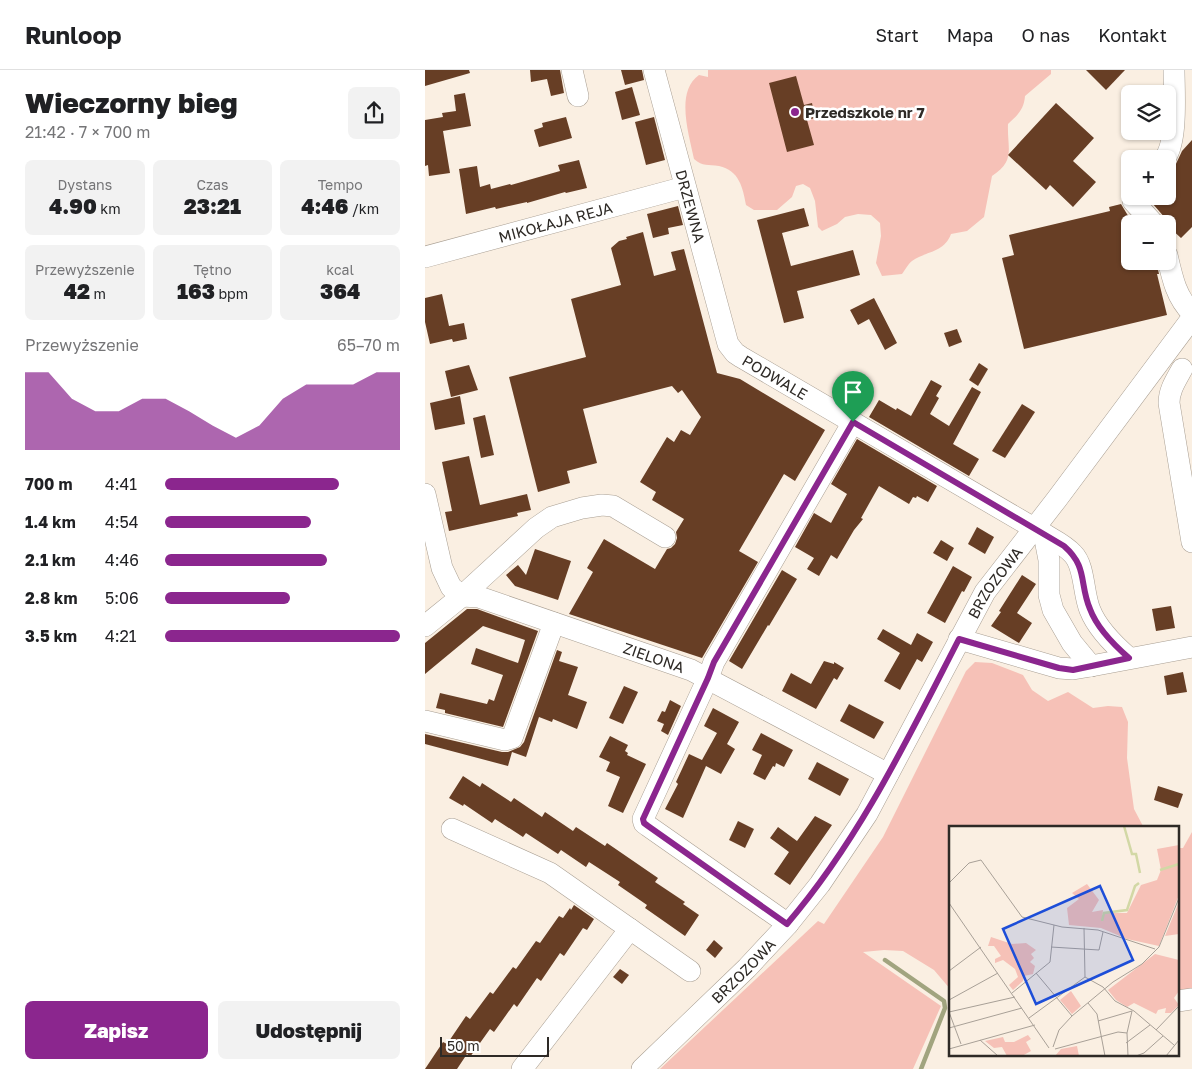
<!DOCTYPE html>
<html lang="pl">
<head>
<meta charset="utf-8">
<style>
  :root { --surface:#fff; --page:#f2f2f2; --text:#202124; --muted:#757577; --line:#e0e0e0; --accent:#8b268e }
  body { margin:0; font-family:"Golos Text",sans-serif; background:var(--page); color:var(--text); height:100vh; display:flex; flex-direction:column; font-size:19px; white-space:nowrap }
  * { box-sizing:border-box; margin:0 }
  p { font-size:16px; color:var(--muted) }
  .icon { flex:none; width:28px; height:28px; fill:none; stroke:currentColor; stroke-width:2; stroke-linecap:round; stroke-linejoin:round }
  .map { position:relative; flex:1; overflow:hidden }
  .side { display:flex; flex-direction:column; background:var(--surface); width:425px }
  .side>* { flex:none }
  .fabs { position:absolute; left:696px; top:15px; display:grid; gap:10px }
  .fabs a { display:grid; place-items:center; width:55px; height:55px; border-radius:8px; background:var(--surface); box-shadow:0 1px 4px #0004; font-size:25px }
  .scale { position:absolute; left:15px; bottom:12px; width:109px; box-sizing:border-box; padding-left:5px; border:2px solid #2e2a26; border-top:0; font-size:14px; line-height:18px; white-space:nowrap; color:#2e2a26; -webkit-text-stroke:4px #fff; paint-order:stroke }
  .pin { position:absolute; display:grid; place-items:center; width:42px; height:42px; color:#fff; margin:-51px -21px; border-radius:50% 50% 50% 0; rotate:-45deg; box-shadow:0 0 5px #0007 }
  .pin .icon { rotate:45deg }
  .round { display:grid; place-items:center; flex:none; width:52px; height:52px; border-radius:8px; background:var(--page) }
  .headline { display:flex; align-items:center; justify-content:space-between; height:85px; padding:0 25px }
  h1 { font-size:28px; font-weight:800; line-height:38px }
  .metrics { display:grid; grid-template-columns:repeat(3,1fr); gap:8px; height:85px; padding:5px 25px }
  .metrics div { display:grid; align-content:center; border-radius:8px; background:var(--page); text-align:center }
  .metrics b { font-size:21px; font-weight:800 }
  .metrics small { font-size:14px; font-weight:400 }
  .metrics p { font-size:14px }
  .chart { height:140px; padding:10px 25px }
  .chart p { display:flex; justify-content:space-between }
  .chart svg { width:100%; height:90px; margin-top:5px; fill:var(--accent); opacity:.7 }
  .cta { display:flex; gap:10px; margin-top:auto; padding:10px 25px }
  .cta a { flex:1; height:58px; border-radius:8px; background:var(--accent); color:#fff; font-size:20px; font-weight:800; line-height:58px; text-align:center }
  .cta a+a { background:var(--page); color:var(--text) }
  ul { padding:0 25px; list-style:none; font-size:16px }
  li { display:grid; grid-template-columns:80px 60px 1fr; align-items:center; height:38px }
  li i { height:12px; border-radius:6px; background:var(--accent) }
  header { display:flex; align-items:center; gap:30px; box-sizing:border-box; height:70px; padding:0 25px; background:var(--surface); border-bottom:1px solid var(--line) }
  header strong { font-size:24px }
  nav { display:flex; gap:28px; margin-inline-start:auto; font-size:18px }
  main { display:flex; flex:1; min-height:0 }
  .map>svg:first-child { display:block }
  .green { fill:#f6c1b7 }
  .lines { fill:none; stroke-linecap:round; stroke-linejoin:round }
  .stream { stroke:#a1a47f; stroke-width:4.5 }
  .building { fill:#673e25 }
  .minor-casing { stroke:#a99f93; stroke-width:22 }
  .minor { stroke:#fff; stroke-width:21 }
  .route-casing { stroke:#fff; stroke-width:10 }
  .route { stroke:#8b268e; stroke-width:6 }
  .poi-dot { fill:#8b268e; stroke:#fff; stroke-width:2 }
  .labels { text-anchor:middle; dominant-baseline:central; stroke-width:5; stroke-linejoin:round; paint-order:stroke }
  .poi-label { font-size:15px; font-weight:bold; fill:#2e2a26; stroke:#fff; text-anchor:start }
  .street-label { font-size:15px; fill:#2e2a26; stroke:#fff }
  .inset-river { fill:none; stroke:#d2d8a5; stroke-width:2.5 }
  .inset-road { fill:none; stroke:#a8a097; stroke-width:1 }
  .view { fill:#1d4ed8; fill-opacity:0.15; stroke:#1d4ed8; stroke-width:2.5 }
  .inset-edge { fill:none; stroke:#2e2a26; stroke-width:2.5 }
</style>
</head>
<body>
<header>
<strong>Runloop</strong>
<nav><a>Start</a><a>Mapa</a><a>O nas</a><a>Kontakt</a></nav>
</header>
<main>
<section class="side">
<div class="headline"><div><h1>Wieczorny bieg</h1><p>21:42 · 7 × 700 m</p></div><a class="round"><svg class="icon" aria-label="share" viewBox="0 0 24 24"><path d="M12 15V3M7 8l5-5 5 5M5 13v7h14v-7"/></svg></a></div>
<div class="metrics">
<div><p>Dystans</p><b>4.90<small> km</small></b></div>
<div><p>Czas</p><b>23:21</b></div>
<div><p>Tempo</p><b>4:46<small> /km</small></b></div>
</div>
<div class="metrics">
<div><p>Przewyższenie</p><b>42<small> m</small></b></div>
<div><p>Tętno</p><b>163<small> bpm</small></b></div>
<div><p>kcal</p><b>364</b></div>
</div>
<div class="chart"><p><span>Przewyższenie</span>65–70 m</p>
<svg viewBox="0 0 160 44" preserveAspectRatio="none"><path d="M0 44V6L10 6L20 19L30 25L40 25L50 19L60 19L70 25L80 32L90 38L100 32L110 19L120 12L130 12L140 12L150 6L160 6V44z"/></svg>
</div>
<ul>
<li><b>700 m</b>4:41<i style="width:74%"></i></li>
<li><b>1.4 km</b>4:54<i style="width:62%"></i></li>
<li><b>2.1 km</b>4:46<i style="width:69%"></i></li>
<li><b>2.8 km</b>5:06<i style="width:53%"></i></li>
<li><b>3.5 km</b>4:21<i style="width:100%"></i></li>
</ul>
<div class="cta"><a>Zapisz</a><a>Udostępnij</a></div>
</section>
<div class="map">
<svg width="767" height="999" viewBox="0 0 767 999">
  <rect width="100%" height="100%" fill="#faefe2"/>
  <g class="green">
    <path d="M283,0H626V4L600,26C599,39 593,45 583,54C582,79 591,90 567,106L559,147L542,161L526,164C519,183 501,181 487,191C483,194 480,200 477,204L457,206L451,193L456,166L455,153L446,145L433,144L420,147L412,154L397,161L393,157L390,131L385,118L378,114L371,116L367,127L352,140H329L321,135C318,118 314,100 294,96C283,94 278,97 269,89C264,64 250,22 274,5L283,7Z"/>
    <polygon points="550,592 567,593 598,605 607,620 623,631 643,622 668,638 683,636 697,637 703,652 702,688 709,739 719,758 526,758 526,920 509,900 478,881 459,880 438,882 516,936 488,999 235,999 393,851 399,854 458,767 541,601"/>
    <polygon points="767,762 767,921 753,923 753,778 758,778"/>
  </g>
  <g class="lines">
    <polyline class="stream" points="460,890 519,931 520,938 496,999"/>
  </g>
  <g class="building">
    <polygon points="0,0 44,0 45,3 0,16"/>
    <polygon points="105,0 135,0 139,23 126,26 122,9 106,12"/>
    <polygon points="196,0 217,0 219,10 200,15"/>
    <polygon points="661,0 700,0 681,20"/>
    <polygon points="371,6 379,35 387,33 390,48 382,50 389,75 362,82 344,13"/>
    <polygon points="207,17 215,45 197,50 190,22"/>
    <polygon points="40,23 46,56 18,61 25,103 4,106 3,95 0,96 0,50 18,47 17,43 31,41 29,25"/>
    <polygon points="631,33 669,68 648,91 671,112 648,137 625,115 621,120 583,85"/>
    <polygon points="141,47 147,68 114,77 109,60 118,57 117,53"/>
    <polygon points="229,47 240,90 221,95 210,52"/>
    <polygon points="767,70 767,157 756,168 745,158 747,156 721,126 742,126 742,101 750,96 757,81"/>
    <polygon points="154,90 162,118 141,123 140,122 102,133 102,132 71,139 70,137 41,144 34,99 52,96 55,117 65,114 66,119 85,114 86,115 135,101 133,95"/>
    <polygon points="696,134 705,149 705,191 731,191 734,204 732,204 742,245 599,279 577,188 589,185 584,165 685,141 684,137"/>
    <polygon points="253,136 258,155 243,158 244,164 228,168 222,144"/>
    <polygon points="379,138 384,156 357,163 366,196 428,180 435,205 372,221 379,248 359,253 332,150"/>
    <polygon points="218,162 229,206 251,200 246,182 259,179 292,303 315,309 400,360 370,411 359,404 314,481 333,492 277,588 144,544 168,502 162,498 179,469 230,499 242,479 246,478 250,474 252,468 251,462 259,449 227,430 231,422 215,412 242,367 249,372 256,360 265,365 276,347 257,320 253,323 247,316 158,339 172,393 142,401 145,413 113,422 84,307 161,287 146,229 196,215 186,178 194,171 202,169 201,167"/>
    <polygon points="17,224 24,256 39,253 42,269 28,272 27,269 5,274 0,252 0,228"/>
    <polygon points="449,228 472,273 460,280 444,249 433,255 425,240"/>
    <polygon points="532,259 537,272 524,277 519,263"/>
    <polygon points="554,293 563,299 553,316 544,310"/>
    <polygon points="44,295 53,320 26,327 20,301"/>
    <polygon points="506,310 517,316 511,326 514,328 505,344 524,356 547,317 556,322 528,374 554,389 544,406 444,347 454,330 471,340 472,338 486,346"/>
    <polygon points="35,326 40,354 10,360 5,333"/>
    <polygon points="597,334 610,342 580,388 567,381"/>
    <polygon points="60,345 69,385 56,388 48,348"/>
    <polygon points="432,369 512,416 503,432 492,426 491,428 488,427 484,434 454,416 436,448 438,449 429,460 412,489 406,485 394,506 382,499 389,488 370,477 389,443 406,453 422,424 406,414"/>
    <polygon points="44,386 55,435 102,424 106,440 92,443 93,446 24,461 20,442 27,441 17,392"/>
    <polygon points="552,457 569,467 560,484 543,474"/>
    <polygon points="516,470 529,478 522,491 508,483"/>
    <polygon points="110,479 146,491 133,530 90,516 81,505 93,495 101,505"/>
    <polygon points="528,496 547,507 539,522 537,521 520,553 502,543"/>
    <polygon points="357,500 372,509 344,556 343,555 317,599 304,591"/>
    <polygon points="597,505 611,514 592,543 607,553 594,573 566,556 576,542 574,541"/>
    <polygon points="746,536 750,558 731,561 727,539"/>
    <polygon points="42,539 52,539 113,561 78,657 20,643 20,640 11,638 15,623 62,634 64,629 69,631 78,605 46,594 51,578 93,593 100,570 58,556 0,604 0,573"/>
    <polygon points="458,559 486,575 492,563 508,572 497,592 492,589 475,620 459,611 475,583 452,569"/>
    <polygon points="132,580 137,582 134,591 153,597 143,625 162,632 152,659 128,649 127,652 114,647 101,687 87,682 83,696 0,674 0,664 77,682 83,682 95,677 99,672"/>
    <polygon points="399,591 409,594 409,592 419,598 412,610 409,608 391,639 357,621 366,603 386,614"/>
    <polygon points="758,602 762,622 742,625 739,606"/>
    <polygon points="199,616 213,622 198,654 184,648"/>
    <polygon points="245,630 256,636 243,665 236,661 239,654 232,651 237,641 240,642"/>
    <polygon points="424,634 459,652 449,669 415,651"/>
    <polygon points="288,638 314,652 302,674 310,679 296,704 281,696 258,748 240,739 253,714 251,712 264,684 277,690 292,663 279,656"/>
    <polygon points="336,663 368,680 359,697 351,693 350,697 348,696 340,710 328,704 337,685 327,680"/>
    <polygon points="185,666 203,675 200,681 203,683 202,685 221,694 198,743 183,736 195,707 181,701 185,692 174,687"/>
    <polygon points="392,692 424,709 415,726 383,709"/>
    <polygon points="38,706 55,717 57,713 86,732 89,728 117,747 120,742 148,761 151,757 180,776 182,773 233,808 230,812 260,832 258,834 274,845 260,866 220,838 222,835 193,815 195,812 164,792 161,797 136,780 133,784 101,763 98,767 70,749 67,753 39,734 38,736 24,728"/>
    <polygon points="733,716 758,724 753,738 729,730"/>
    <polygon points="390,746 407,755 365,815 349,804 364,782 345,768 353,757 372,771"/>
    <polygon points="313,751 329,759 320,778 304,770"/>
    <polygon points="149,835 169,849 162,860 158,858 139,886 135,883 116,911 112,908 92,937 89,934 69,962 65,959 45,987 42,984 32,999 0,999 18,972 22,974 41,946 45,949 65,922 68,924 88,897 91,899 111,871 115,873 134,846 138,848 145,838 146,840"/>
    <polygon points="289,870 298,878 290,888 281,880"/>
    <polygon points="195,899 204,905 197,914 188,907"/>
  </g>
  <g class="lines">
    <defs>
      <g id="minor">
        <polyline points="147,0 153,26"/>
        <path id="s1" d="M229,0L303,274L310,283L316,287L619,464L624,490V525L628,540L647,573L666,596L767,577"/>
        <path d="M739,89C753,74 749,21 749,0"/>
        <polyline points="708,126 708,131 729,154"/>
        <path d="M742,185C747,207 751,227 767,243"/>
        <path id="s2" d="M0,187L260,117"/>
        <path d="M757,299C751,310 744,320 744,333L767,472"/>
        <polyline points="0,424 17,498 26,517 37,526"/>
        <path d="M619,464C629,470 640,475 648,484C660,496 658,524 665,540C672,558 689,575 704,588"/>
        <path id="s3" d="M37,526L54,527L266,600L463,704"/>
        <polyline points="0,556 37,526 111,458 127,447 157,438 177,435 188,436 240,467"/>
        <polyline points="534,569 634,598 648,599 666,596"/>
        <polyline points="0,651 80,670 87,668 129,553"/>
        <polyline points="27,759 125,803 265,901"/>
        <polyline points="363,854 223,756 219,753 218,749 283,608 289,592 428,352"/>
        <polyline points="753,931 767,929"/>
        <polyline points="97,999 205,859"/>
        <path id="s4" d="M217,999L322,898L363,854L395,814L442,744L560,522L632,429L767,248"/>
      </g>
    </defs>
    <use href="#minor" class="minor-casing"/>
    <use href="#minor" class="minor"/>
  </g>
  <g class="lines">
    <defs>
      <path id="route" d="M428,352L639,476C663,497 654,513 665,539C672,558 689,575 704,588L648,600L634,598L534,569C483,668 435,769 362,854L223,756L219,753L218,749L283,608L289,592Z"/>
    </defs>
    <use href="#route" class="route-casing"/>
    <use href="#route" class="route"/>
  </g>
  <circle class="poi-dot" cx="370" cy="42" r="5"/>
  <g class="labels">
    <g class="poi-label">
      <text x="380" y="42">Przedszkole nr 7</text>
    </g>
    <g class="street-label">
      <text stroke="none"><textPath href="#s1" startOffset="141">DRZEWNA</textPath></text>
      <text stroke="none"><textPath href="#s2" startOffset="135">MIKOŁAJA REJA</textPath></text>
      <text stroke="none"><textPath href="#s1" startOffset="342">PODWALE</textPath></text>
      <text stroke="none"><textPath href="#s4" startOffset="606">BRZOZOWA</textPath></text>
      <text stroke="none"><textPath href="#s3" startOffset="202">ZIELONA</textPath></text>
      <text stroke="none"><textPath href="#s4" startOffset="141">BRZOZOWA</textPath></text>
    </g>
  </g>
  <g transform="translate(524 756)">
    <rect width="230" height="230" fill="#faefe2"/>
    <path d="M230,19V69L210,120L178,113L152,102L120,99L118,82L130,73L123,67L138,58L150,74L143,86L154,84L153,96L155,87H178L192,59L208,54L212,44L208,23ZM230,76V108L216,110ZM42,111L63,118L77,117L87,124L82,128L85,132L81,136L86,140L84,148L75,150L74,155L64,164L60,159L69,151L66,143L54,134L46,137V133L52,130L45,120H39ZM206,128L230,134V165L225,172L230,179L222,187H216L217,182L209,184L207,188L185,177L178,181L167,174L159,164ZM122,165L132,180L123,188L111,174ZM79,209L82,213L77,216L82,225L73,230H58L53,221L45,222L36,215L54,211L56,216H65ZM128,220L130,230H106L112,223Z" fill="#f6c1b7"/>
    <path class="inset-river" d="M175,0L183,28H187L191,47M211,44L230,38M153,95L155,87L178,84L186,60L190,57"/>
    <path class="inset-road" d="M0,57L20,37L32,34L73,91L113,101L149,104L206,123M0,77L100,222M135,102L136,151M102,121L150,124L154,106M0,145L32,121M87,147L123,190M136,151L154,161L166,175L185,185L225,219M63,167L101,136L105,99M0,174L49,147M139,177L148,188L156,230M0,186L66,171M0,186L12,218M80,192L136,151M149,195L183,185L178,207L179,230M0,202L73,182M207,204L230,180M31,214L49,230M177,217L201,199M104,221L110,204L123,190L164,156L193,138L210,121L230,72M0,223L86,199M106,223L169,206L178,207M187,230L195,227L214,210M217,230L230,214"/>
    <path class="view" d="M151,60L184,134L87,178L54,103Z"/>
    <rect width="230" height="230" class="inset-edge"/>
  </g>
</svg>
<div class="fabs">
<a><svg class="icon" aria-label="layers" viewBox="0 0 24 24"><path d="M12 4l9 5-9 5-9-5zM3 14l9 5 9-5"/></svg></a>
<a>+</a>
<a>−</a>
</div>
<div class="scale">50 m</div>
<div class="pin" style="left:428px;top:352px;background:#1e9e55"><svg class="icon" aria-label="arrive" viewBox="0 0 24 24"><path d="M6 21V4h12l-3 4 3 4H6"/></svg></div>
</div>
</main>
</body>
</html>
